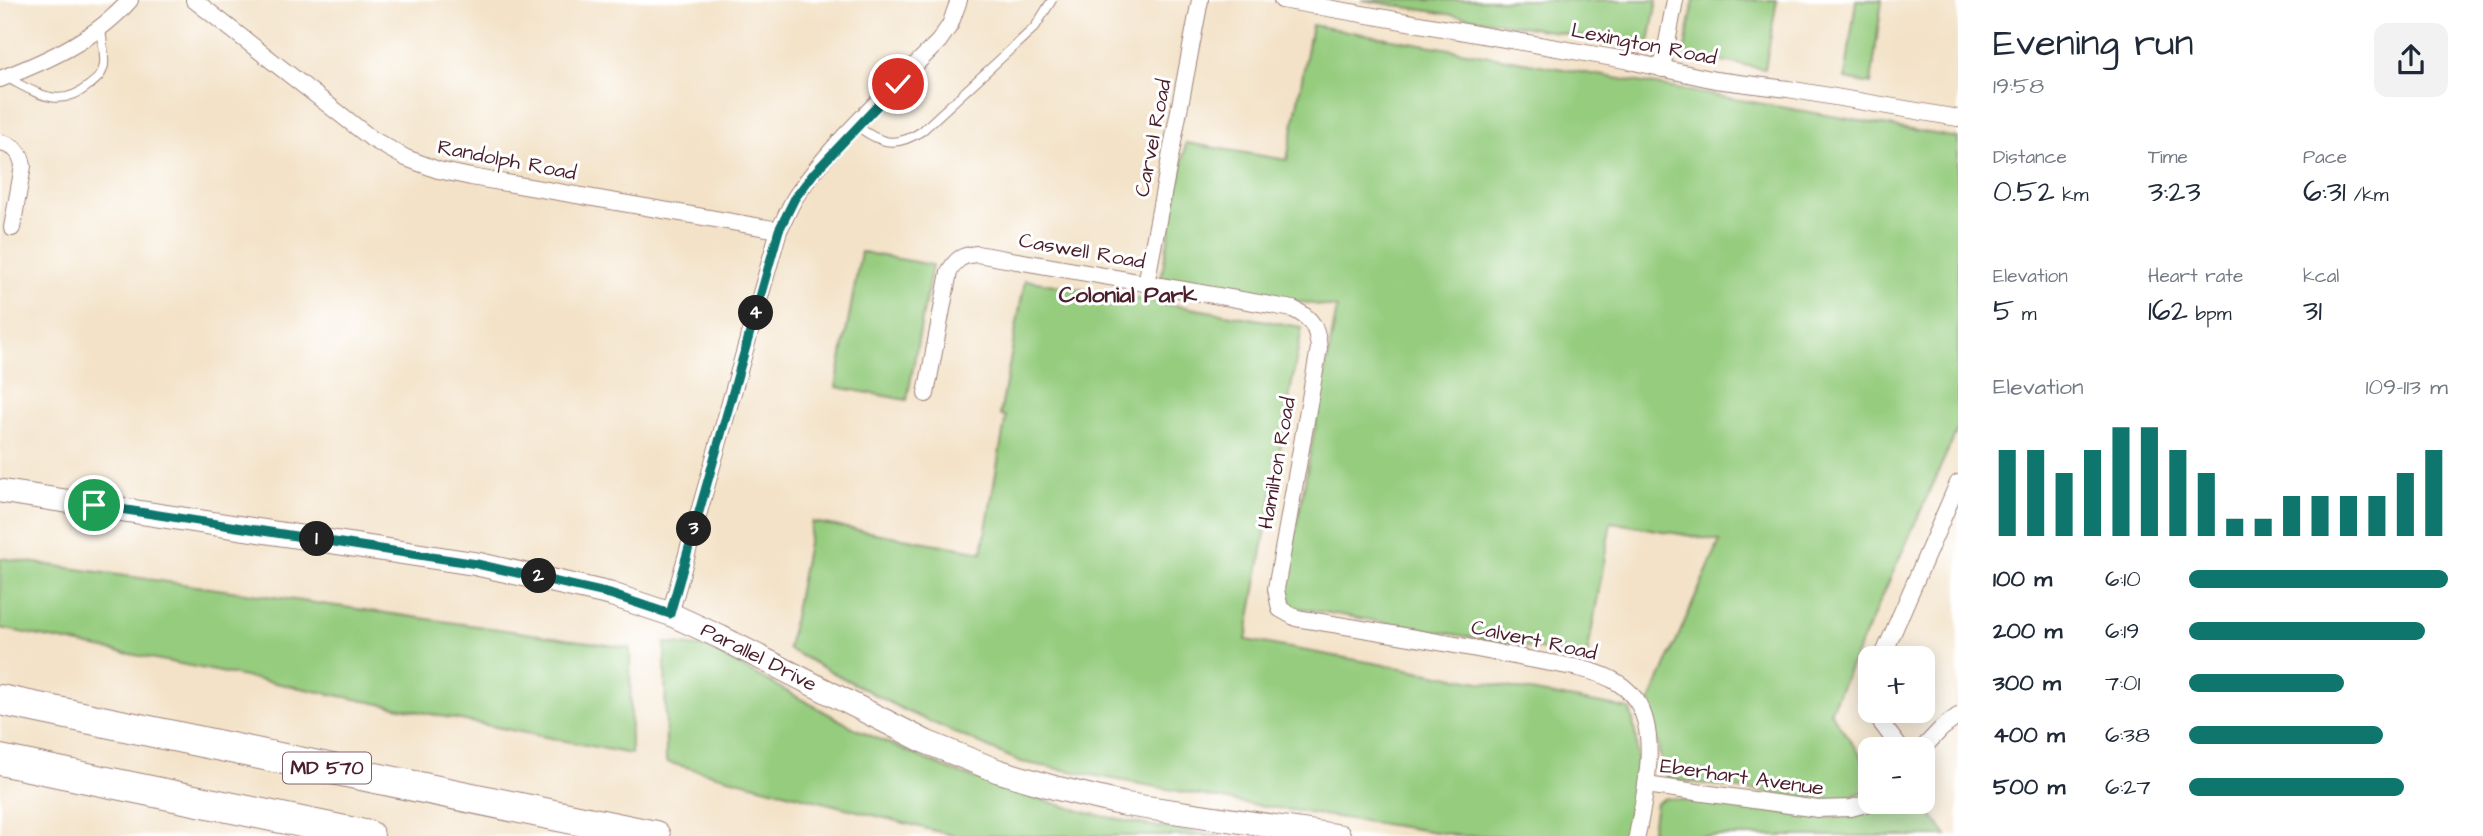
<!DOCTYPE html>
<html lang="en">
<head>
<meta charset="utf-8">
<style>
  :root { --surface:#fff; --page:#f2f2f3; --text:#1f2937; --muted:#747a83; --accent:#0f766e }
  body { margin:0; font-family:"Architects Daughter",sans-serif; background:var(--page); color:var(--text); height:100vh; display:flex; flex-direction:column; font-size:26px; white-space:nowrap }
  * { box-sizing:border-box; margin:0 }
  p { font-size:23px; color:var(--muted) }
  .icon { flex:none; width:38px; height:38px; fill:none; stroke:currentColor; stroke-width:2; stroke-linecap:round; stroke-linejoin:round }
  .map { position:relative; flex:1; overflow:hidden }
  .drawer { display:flex; flex-direction:column; background:var(--surface); width:525px }
  .drawer>* { flex:none }
  .fabs { position:absolute; left:1858px; top:646px; display:grid; gap:14px }
  .fabs a { display:grid; place-items:center; width:77px; height:77px; border-radius:14px; background:var(--surface); box-shadow:0 4px 18px #0003; font-size:35px }
  .pin { position:absolute; display:grid; place-items:center; width:60px; height:60px; color:#fff; margin:-30px; border:4px solid #fff; border-radius:50%; box-shadow:0 2px 7px #0007 }
  .km { position:absolute; width:35px; height:35px; margin:-18px; border-radius:50%; background:#222; color:#fff; font-size:19px; line-height:35px; text-align:center }
  .round { display:grid; place-items:center; flex:none; width:74px; height:74px; border-radius:14px; background:var(--page) }
  .headline { display:flex; align-items:center; justify-content:space-between; height:119px; padding:0 35px }
  h1 { font-size:38px; font-weight:600; line-height:52px }
  .figures { display:grid; grid-template-columns:repeat(3,1fr); gap:10px; height:119px; padding:7px 35px }
  .figures div { display:grid; align-content:center }
  .figures b { font-size:30px; font-weight:600 }
  .figures small { font-size:19px; font-weight:400 }
  .figures p { font-size:19px }
  .chart { height:196px; padding:14px 35px }
  .chart p { display:flex; justify-content:space-between }
  .chart svg { width:100%; height:126px; margin-top:7px; stroke:var(--accent); stroke-width:6 }
  ul { padding:0 35px; list-style:none; font-size:23px }
  li { display:grid; grid-template-columns:112px 84px 1fr; align-items:center; height:52px }
  li i { height:18px; border-radius:9px; background:var(--accent) }
  main { display:flex; flex:1; min-height:0 }
  .map>svg:first-child { display:block }
  .green { fill:#95cc7e; stroke:#707654; stroke-width:2 }
  .lines { fill:none; stroke-linecap:round; stroke-linejoin:round }
  .lane-casing { stroke:#9e8079; stroke-width:10 }
  .street-casing { stroke:#9e8079; stroke-width:18 }
  .secondary-casing { stroke:#9e8079; stroke-width:25 }
  .highway-casing { stroke:#9e8079; stroke-width:32 }
  .lane { stroke:#fff; stroke-width:8 }
  .street { stroke:#fff; stroke-width:16 }
  .secondary { stroke:#fff; stroke-width:23 }
  .highway { stroke:#fff; stroke-width:30 }
  .route-casing { stroke:#fff; stroke-width:14 }
  .route { stroke:#0f766e; stroke-width:9 }
  .labels { text-anchor:middle; dominant-baseline:central; stroke-width:6; stroke-linejoin:round; paint-order:stroke }
  .shield { fill:#fff; stroke:#80626b; stroke-width:2 }
  .shield-label { font-size:19px; font-weight:bold; fill:#4a1f2b }
  .street-label { font-size:21px; fill:#4a1f2b; stroke:#fff }
  .neighbourhood-label { font-size:23px; font-weight:bold; fill:#4a1f2b; stroke:#fff }
</style>
</head>
<body>
<main>
<div class="map">
<svg width="1958" height="836" viewBox="0 0 1958 836">
  <rect width="100%" height="100%" fill="#fff"/>
  <filter id="ink" filterUnits="userSpaceOnUse"><feTurbulence type="fractalNoise" baseFrequency=".0143" numOctaves="2"/><feDisplacementMap in="SourceGraphic" scale="14" xChannelSelector="R" yChannelSelector="G"/><feConvolveMatrix kernelMatrix="1 2 1 2 8 2 1 2 1" color-interpolation-filters="sRGB"/></filter>
  <filter id="wash" filterUnits="userSpaceOnUse"><feTurbulence type="fractalNoise" baseFrequency=".00686" numOctaves="4" result="noise"/><feDisplacementMap in="SourceGraphic" scale="28" xChannelSelector="R" yChannelSelector="G"/><feGaussianBlur stdDeviation="1.57" result="paint"/><feColorMatrix in="noise" values="0 0 0 0 0 0 0 0 0 0 0 0 0 0 0 0 0 1.4 0 .05"/><feComposite in="paint" operator="in"/></filter>
  <g filter="url(#wash)">
    <rect width="100%" height="100%" fill="#f3e2c7"/>
    <g class="green">
      <polygon points="1362,0 1657,0 1648,47"/>
      <polygon points="1694,0 1777,0 1765,69 1684,54"/>
      <polygon points="1856,0 1882,0 1871,84 1845,79"/>
      <polygon points="1312,25 1958,138 1958,428 1830,712 1871,770 1871,789 1847,798 1820,800 1668,779 1663,772 1650,701 1720,541 1611,522 1587,657 1282,605 1337,308 1161,278 1186,143 1287,160"/>
      <polygon points="861,252 932,265 907,400 836,387"/>
      <path d="M1025,280L1302,327L1246,640L1630,709C1643,756 1635,784 1627,831L1625,836H1463L1249,804L1021,762L904,710L788,649L812,522L982,552L1006,416L1000,415Z"/>
      <polygon points="0,558 630,648 631,754 0,628"/>
      <polygon points="665,643 707,648 860,731 948,769 1014,792 1088,813 1146,825 1221,836 955,836 666,762"/>
      <polygon points="1665,798 1827,818 1862,813 1885,802 1922,802 1947,836 1651,836 1656,803"/>
    </g>
  </g>
  <g filter="url(#ink)">
    <g class="lines">
      <defs>
        <g id="lane">
          <path d="M7,78C35,92 59,110 88,86C96,80 102,76 104,65C105,54 102,39 101,27"/>
          <path d="M857,126C881,144 896,148 922,131L1035,27L1052,0"/>
        </g>
        <g id="street">
          <polyline points="194,0 372,139 406,158 438,170 471,177 779,230"/>
          <polyline points="1282,0 1625,60 1715,80 1788,89 1958,118"/>
          <polyline points="1662,69 1675,0"/>
          <path d="M0,79C47,61 96,39 130,0"/>
          <path d="M0,143C14,145 21,152 23,166L12,228"/>
          <polyline points="1146,284 1200,0"/>
          <path d="M926,394L949,272C956,259 962,255 977,254L1293,309C1312,318 1317,327 1319,348L1276,589L1280,609L1296,618C1374,631 1451,643 1528,659C1555,664 1587,667 1611,679C1620,683 1630,692 1636,700C1660,735 1644,797 1637,836"/>
          <path d="M670,614L779,230C785,219 789,207 796,196C835,139 890,91 939,41L950,25L959,0"/>
          <polyline points="1882,658 1958,483"/>
          <polyline points="1875,710 1879,720 1901,749"/>
          <polyline points="1922,749 1942,728 1958,716"/>
          <polyline points="1646,785 1818,809 1851,808 1873,802"/>
        </g>
        <polyline id="secondary" points="0,491 477,564 610,594 670,614 720,637 926,742 998,771 1056,788 1123,804 1339,836"/>
        <g id="highway">
          <polyline points="0,700 655,836"/>
          <polyline points="0,760 369,836"/>
        </g>
      </defs>
      <use href="#lane" class="lane-casing"/>
      <use href="#street" class="street-casing"/>
      <use href="#secondary" class="secondary-casing"/>
      <use href="#highway" class="highway-casing"/>
      <use href="#lane" class="lane"/>
      <use href="#street" class="street"/>
      <use href="#secondary" class="secondary"/>
      <use href="#highway" class="highway"/>
    </g>
  </g>
  <g class="lines" filter="url(#ink)">
    <defs>
      <polyline id="route" points="94,505 477,564 610,594 670,614 779,230 795,198 814,173 898,84"/>
    </defs>
    <use href="#route" class="route-casing"/>
    <use href="#route" class="route"/>
  </g>
  <g class="labels">
    <rect class="shield" x="283" y="752.5" width="88" height="31" rx="5"/>
    <g class="shield-label">
      <text x="327" y="768">MD 570</text>
    </g>
    <g class="street-label">
      <text transform="translate(1644 44) rotate(11)">Lexington Road</text>
      <text transform="translate(1153 138) rotate(-79)">Carvel Road</text>
      <text transform="translate(507 160) rotate(11)">Randolph Road</text>
      <text transform="translate(1082 251) rotate(10)">Caswell Road</text>
      <text transform="translate(1277 463) rotate(-80)">Hamilton Road</text>
      <text transform="translate(1534 640) rotate(12)">Calvert Road</text>
      <text transform="translate(759 657) rotate(27)">Parallel Drive</text>
      <text transform="translate(1742 777) rotate(8)">Eberhart Avenue</text>
    </g>
    <g class="neighbourhood-label">
      <text x="1128" y="295">Colonial Park</text>
    </g>
  </g>
</svg>
<div class="fabs">
<a>+</a>
<a>−</a>
</div>
<div class="pin" style="left:94px;top:505px;background:#1e9e55"><svg class="icon" aria-label="arrive" viewBox="0 0 24 24"><path d="M6 21V4h12l-3 4 3 4H6"/></svg></div>
<div class="pin" style="left:898px;top:84px;background:#d93025"><svg class="icon" aria-label="check" viewBox="0 0 24 24"><path d="M5 12l5 5 9-10"/></svg></div>
<b class="km" style="left:317px;top:539px">1</b>
<b class="km" style="left:539px;top:576px">2</b>
<b class="km" style="left:694px;top:529px">3</b>
<b class="km" style="left:756px;top:313px">4</b>
</div>
<section class="drawer">
<div class="headline"><div><h1>Evening run</h1><p>19:58</p></div><a class="round"><svg class="icon" aria-label="share" viewBox="0 0 24 24"><path d="M12 15V3M7 8l5-5 5 5M5 13v7h14v-7"/></svg></a></div>
<div class="figures">
<div><p>Distance</p><b>0.52<small> km</small></b></div>
<div><p>Time</p><b>3:23</b></div>
<div><p>Pace</p><b>6:31<small> /km</small></b></div>
</div>
<div class="figures">
<div><p>Elevation</p><b>5<small> m</small></b></div>
<div><p>Heart rate</p><b>162<small> bpm</small></b></div>
<div><p>kcal</p><b>31</b></div>
</div>
<div class="chart"><p><span>Elevation</span>109–113 m</p>
<svg viewBox="0 0 160 44" preserveAspectRatio="none"><path d="M5 44V14M15 44V14M25 44V22M35 44V14M45 44V6M55 44V6M65 44V14M75 44V22M85 44V38M95 44V38M105 44V30M115 44V30M125 44V30M135 44V30M145 44V22M155 44V14"/></svg>
</div>
<ul>
<li><b>100 m</b>6:10<i style="width:100%"></i></li>
<li><b>200 m</b>6:19<i style="width:91%"></i></li>
<li><b>300 m</b>7:01<i style="width:60%"></i></li>
<li><b>400 m</b>6:38<i style="width:75%"></i></li>
<li><b>500 m</b>6:27<i style="width:83%"></i></li>
</ul>
</section>
</main>
</body>
</html>
